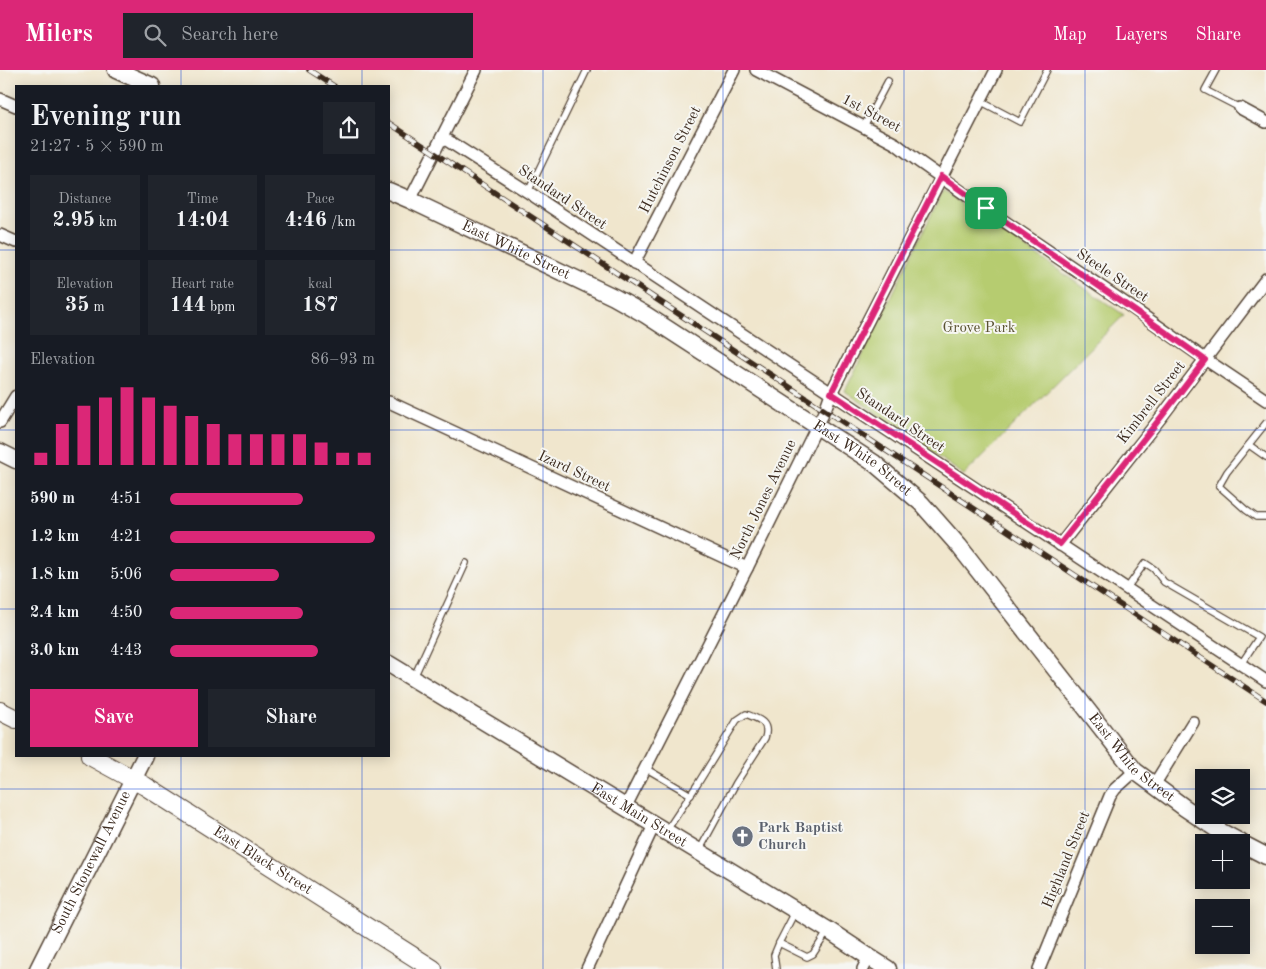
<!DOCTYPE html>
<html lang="en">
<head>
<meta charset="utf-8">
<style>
  :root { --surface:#171b24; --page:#20242c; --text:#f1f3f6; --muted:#9ea1a6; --accent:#db2777 }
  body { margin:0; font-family:"Old Standard TT",serif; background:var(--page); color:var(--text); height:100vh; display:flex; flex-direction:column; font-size:19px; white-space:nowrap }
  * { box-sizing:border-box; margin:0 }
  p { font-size:16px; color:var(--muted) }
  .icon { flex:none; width:28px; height:28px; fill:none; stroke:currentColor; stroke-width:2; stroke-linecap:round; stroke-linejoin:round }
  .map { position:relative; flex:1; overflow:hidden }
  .side { position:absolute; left:15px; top:15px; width:375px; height:672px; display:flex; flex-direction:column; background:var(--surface); border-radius:0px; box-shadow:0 2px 12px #0003 }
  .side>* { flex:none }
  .buttons { position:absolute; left:1195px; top:699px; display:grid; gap:10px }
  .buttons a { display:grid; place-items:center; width:55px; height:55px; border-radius:0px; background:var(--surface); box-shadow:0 2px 12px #0003; font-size:25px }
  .pin { position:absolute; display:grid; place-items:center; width:42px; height:42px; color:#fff; margin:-21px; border-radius:10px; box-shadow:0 2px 8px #0006 }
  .round { display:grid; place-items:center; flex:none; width:52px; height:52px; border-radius:0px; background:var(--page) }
  .overview { display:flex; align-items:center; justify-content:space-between; height:85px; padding:0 15px }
  h1 { font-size:28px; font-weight:600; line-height:38px }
  .figures { display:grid; grid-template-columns:repeat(3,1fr); gap:8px; height:85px; padding:5px 15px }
  .figures div { display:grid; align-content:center; border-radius:0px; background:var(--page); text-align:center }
  .figures b { font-size:21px; font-weight:600 }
  .figures small { font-size:14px; font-weight:400 }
  .figures p { font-size:14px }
  .chart { height:140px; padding:10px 15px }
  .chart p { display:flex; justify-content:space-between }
  .chart svg { width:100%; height:90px; margin-top:5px; stroke:var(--accent); stroke-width:6 }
  .cta { display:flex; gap:10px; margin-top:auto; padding:10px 15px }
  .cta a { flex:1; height:58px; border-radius:0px; background:var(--accent); color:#fff; font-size:20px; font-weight:600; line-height:58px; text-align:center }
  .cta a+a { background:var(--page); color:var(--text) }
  ul { padding:0 15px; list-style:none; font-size:16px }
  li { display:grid; grid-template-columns:80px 60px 1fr; align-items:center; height:38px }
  li i { height:12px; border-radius:6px; background:var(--accent) }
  header { display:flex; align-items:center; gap:30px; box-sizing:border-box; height:70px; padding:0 25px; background:var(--accent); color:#fff }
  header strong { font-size:24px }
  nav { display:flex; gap:28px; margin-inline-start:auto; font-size:18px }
  .search { width:350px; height:45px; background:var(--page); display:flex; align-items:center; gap:12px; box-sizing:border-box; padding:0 18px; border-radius:0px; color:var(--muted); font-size:19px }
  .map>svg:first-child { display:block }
  .green { fill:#b6cc70; stroke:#787b47 }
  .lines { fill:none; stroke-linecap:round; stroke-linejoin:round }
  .lane-casing { stroke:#564638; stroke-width:8 }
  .street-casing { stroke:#564638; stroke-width:14 }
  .secondary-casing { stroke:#564638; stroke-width:19 }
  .primary-casing { stroke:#564638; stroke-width:20 }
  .lane { stroke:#fff; stroke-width:5.5 }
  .street { stroke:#fff; stroke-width:11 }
  .secondary { stroke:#fff; stroke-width:16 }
  .primary { stroke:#fff; stroke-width:18 }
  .rail-casing { stroke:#3b2a1e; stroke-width:5.5 }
  .rail { stroke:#f6f6f2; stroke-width:4; stroke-dasharray:11; stroke-linecap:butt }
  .route-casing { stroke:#fff; stroke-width:10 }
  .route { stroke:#db2777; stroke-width:6 }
  .grid { fill:none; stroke:#1d4ed8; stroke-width:1; stroke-opacity:0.55 }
  .labels { text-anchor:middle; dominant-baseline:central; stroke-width:4; stroke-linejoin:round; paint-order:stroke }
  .street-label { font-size:15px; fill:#3b2a1e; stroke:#f6f6f2 }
  .park-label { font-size:15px; fill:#5a5232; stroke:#f6f6f2 }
  .worship-label { font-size:15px; font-weight:bold; fill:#5b616d; stroke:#f6f6f2; text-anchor:start }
</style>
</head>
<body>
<header>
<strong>Milers</strong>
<div class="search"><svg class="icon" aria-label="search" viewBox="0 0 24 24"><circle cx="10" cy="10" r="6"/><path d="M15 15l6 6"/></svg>Search here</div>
<nav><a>Map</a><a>Layers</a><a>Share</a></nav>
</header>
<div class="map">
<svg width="1266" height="899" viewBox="0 0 1266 899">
  <rect width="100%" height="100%" fill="#f6f6f2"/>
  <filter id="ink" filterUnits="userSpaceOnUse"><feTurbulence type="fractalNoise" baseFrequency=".02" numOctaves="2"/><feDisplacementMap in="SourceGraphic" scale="10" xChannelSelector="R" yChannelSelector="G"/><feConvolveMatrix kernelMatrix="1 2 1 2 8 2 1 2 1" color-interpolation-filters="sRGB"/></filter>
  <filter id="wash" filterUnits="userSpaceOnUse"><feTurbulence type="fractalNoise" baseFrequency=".0096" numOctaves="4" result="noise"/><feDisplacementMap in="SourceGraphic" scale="20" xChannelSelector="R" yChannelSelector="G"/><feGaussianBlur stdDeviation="1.12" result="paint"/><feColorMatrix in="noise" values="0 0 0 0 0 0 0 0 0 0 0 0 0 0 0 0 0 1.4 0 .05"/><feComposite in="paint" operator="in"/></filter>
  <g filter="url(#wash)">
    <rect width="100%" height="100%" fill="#f0e6cd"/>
    <polygon class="green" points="943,121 1124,245 964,405 845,321"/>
  </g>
  <g filter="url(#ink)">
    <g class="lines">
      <defs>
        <g id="lane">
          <polyline points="1216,0 1205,20 1240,38"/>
          <polyline points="980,31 1020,52 1047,0"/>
          <polyline points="864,56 888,11"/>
          <polyline points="528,122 587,0"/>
          <polyline points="1266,353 1227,402 1219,416 1246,440 1256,447 1266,447"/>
          <polyline points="1249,375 1266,387"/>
          <polyline points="1127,518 1145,493 1154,499 1164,512 1259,567 1241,594"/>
          <polyline points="414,607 466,493"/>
          <polyline points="645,698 691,725"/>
          <path d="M667,760L697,715L737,650L746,644C759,649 770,652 765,668L736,713L699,781"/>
          <polyline points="795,842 779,873 807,887 813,884 828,861"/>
          <polyline points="776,899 774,885 779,873"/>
        </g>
        <g id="street">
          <polyline points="756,0 896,74 918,91 986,139 1128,235 1205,289 1266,330"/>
          <polyline points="0,29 16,36"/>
          <polyline points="1240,38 1266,52"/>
          <polyline points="442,67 528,122 1266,611"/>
          <polyline points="410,130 476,0"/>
          <polyline points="0,165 16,172"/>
          <polyline points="634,193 734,0"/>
          <polyline points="389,332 747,498"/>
          <polyline points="0,352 16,326"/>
          <polyline points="1060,475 1162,346 1266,209"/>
          <polyline points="1154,715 1193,652"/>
          <polyline points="625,738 747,498 825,340 831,323 996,0"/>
          <polyline points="587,899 654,755"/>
          <polyline points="863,899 869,887"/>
          <polyline points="1039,899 1110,726 1115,719 1135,701"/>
        </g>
        <g id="secondary">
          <polyline points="116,0 152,16"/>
          <path id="s1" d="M389,121L410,130L614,227L646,245L874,393L921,433L959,476L1135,701L1185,738L1218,760L1240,772"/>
          <polyline points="0,382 16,390"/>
          <path id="s2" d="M389,594L828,860L869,887L888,899"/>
          <polyline points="1241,773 1266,786"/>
          <path id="s3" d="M38,899L145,686"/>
        </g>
        <g id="primary">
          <polyline points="0,641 16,649"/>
          <path id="s4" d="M90,686L145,716L433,899"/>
        </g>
      </defs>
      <use href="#lane" class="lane-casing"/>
      <use href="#street" class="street-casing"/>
      <use href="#secondary" class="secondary-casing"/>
      <use href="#primary" class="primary-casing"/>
      <use href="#lane" class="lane"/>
      <use href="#street" class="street"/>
      <use href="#secondary" class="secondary"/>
      <use href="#primary" class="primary"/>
      <defs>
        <g id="rail">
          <polyline points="309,0 334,16"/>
          <polyline points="389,53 1266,631"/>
        </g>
      </defs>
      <use href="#rail" class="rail-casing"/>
      <use href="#rail" class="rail"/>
    </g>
  </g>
  <g class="lines" filter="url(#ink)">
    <defs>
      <path id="route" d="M941,106C1028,169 1118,228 1205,290L1162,346L1060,474L831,323Z"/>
    </defs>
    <use href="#route" class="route-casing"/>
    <use href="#route" class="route"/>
  </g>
  <path class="grid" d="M181,0V16M362,0V16M543,0V899M723,0V899M904,0V899M1085,0V899M0,180H16M389,180H1266M0,360H16M389,360H1266M0,539H16M389,539H1266M181,686V899M362,686V899M0,719H1204M1241,719H1266"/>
  <defs>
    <symbol id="church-disc" viewBox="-11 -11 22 22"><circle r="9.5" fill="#6b7280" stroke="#f6f6f2"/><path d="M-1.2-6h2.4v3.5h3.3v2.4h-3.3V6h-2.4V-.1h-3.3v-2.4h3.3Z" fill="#fff"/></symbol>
  </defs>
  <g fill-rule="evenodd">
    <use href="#church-disc" x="730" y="754" width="25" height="25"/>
  </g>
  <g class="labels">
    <g class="street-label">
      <text transform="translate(871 44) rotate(28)">1st Street</text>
      <text transform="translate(671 90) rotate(-63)">Hutchinson Street</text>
      <text transform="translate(562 128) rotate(34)">Standard Street</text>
      <text stroke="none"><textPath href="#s1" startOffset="140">East White Street</textPath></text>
      <text transform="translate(1112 206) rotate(34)">Steele Street</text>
      <text transform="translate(1152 333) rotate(-52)">Kimbrell Street</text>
      <text transform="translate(900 351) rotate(34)">Standard Street</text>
      <text stroke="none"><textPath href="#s1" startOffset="545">East White Street</textPath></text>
      <text transform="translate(574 402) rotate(25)">Izard Street</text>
      <text transform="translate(764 430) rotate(-64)">North Jones Avenue</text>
      <text stroke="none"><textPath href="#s1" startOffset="950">East White Street</textPath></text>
      <text stroke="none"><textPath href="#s2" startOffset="292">East Main Street</textPath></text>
      <text transform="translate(1067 790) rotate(-68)">Highland Street</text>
      <text stroke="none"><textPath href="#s4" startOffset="202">East Black Street</textPath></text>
      <text stroke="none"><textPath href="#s3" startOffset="119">South Stonewall Avenue</textPath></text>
    </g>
    <g class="park-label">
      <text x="979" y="258">Grove Park</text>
    </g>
    <g class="worship-label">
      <text x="758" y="758">Park Baptist<tspan x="758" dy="17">Church</tspan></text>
    </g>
  </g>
</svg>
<div class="buttons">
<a><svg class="icon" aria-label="layers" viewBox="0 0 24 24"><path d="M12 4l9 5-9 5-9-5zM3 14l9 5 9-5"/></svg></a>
<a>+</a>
<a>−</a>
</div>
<div class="pin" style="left:986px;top:138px;background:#1e9e55"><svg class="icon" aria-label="arrive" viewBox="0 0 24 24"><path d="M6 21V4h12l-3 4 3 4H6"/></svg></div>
<section class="side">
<div class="overview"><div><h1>Evening run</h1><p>21:27 · 5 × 590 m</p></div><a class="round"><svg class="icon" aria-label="share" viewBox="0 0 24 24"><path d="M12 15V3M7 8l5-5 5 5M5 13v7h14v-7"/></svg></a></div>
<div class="figures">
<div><p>Distance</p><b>2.95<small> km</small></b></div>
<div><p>Time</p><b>14:04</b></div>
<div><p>Pace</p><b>4:46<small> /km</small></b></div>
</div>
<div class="figures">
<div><p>Elevation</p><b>35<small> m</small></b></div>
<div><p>Heart rate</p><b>144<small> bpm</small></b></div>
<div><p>kcal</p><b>187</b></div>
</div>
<div class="chart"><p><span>Elevation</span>86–93 m</p>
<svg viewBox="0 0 160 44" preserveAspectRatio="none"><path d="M5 44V38M15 44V24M25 44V15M35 44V11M45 44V6M55 44V11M65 44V15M75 44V20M85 44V24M95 44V29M105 44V29M115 44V29M125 44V29M135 44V33M145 44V38M155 44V38"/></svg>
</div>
<ul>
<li><b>590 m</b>4:51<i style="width:65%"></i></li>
<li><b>1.2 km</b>4:21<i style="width:100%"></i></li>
<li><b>1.8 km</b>5:06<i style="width:53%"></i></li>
<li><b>2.4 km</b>4:50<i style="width:65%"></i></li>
<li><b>3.0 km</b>4:43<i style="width:72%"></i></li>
</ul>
<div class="cta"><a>Save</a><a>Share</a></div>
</section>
</div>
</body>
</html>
